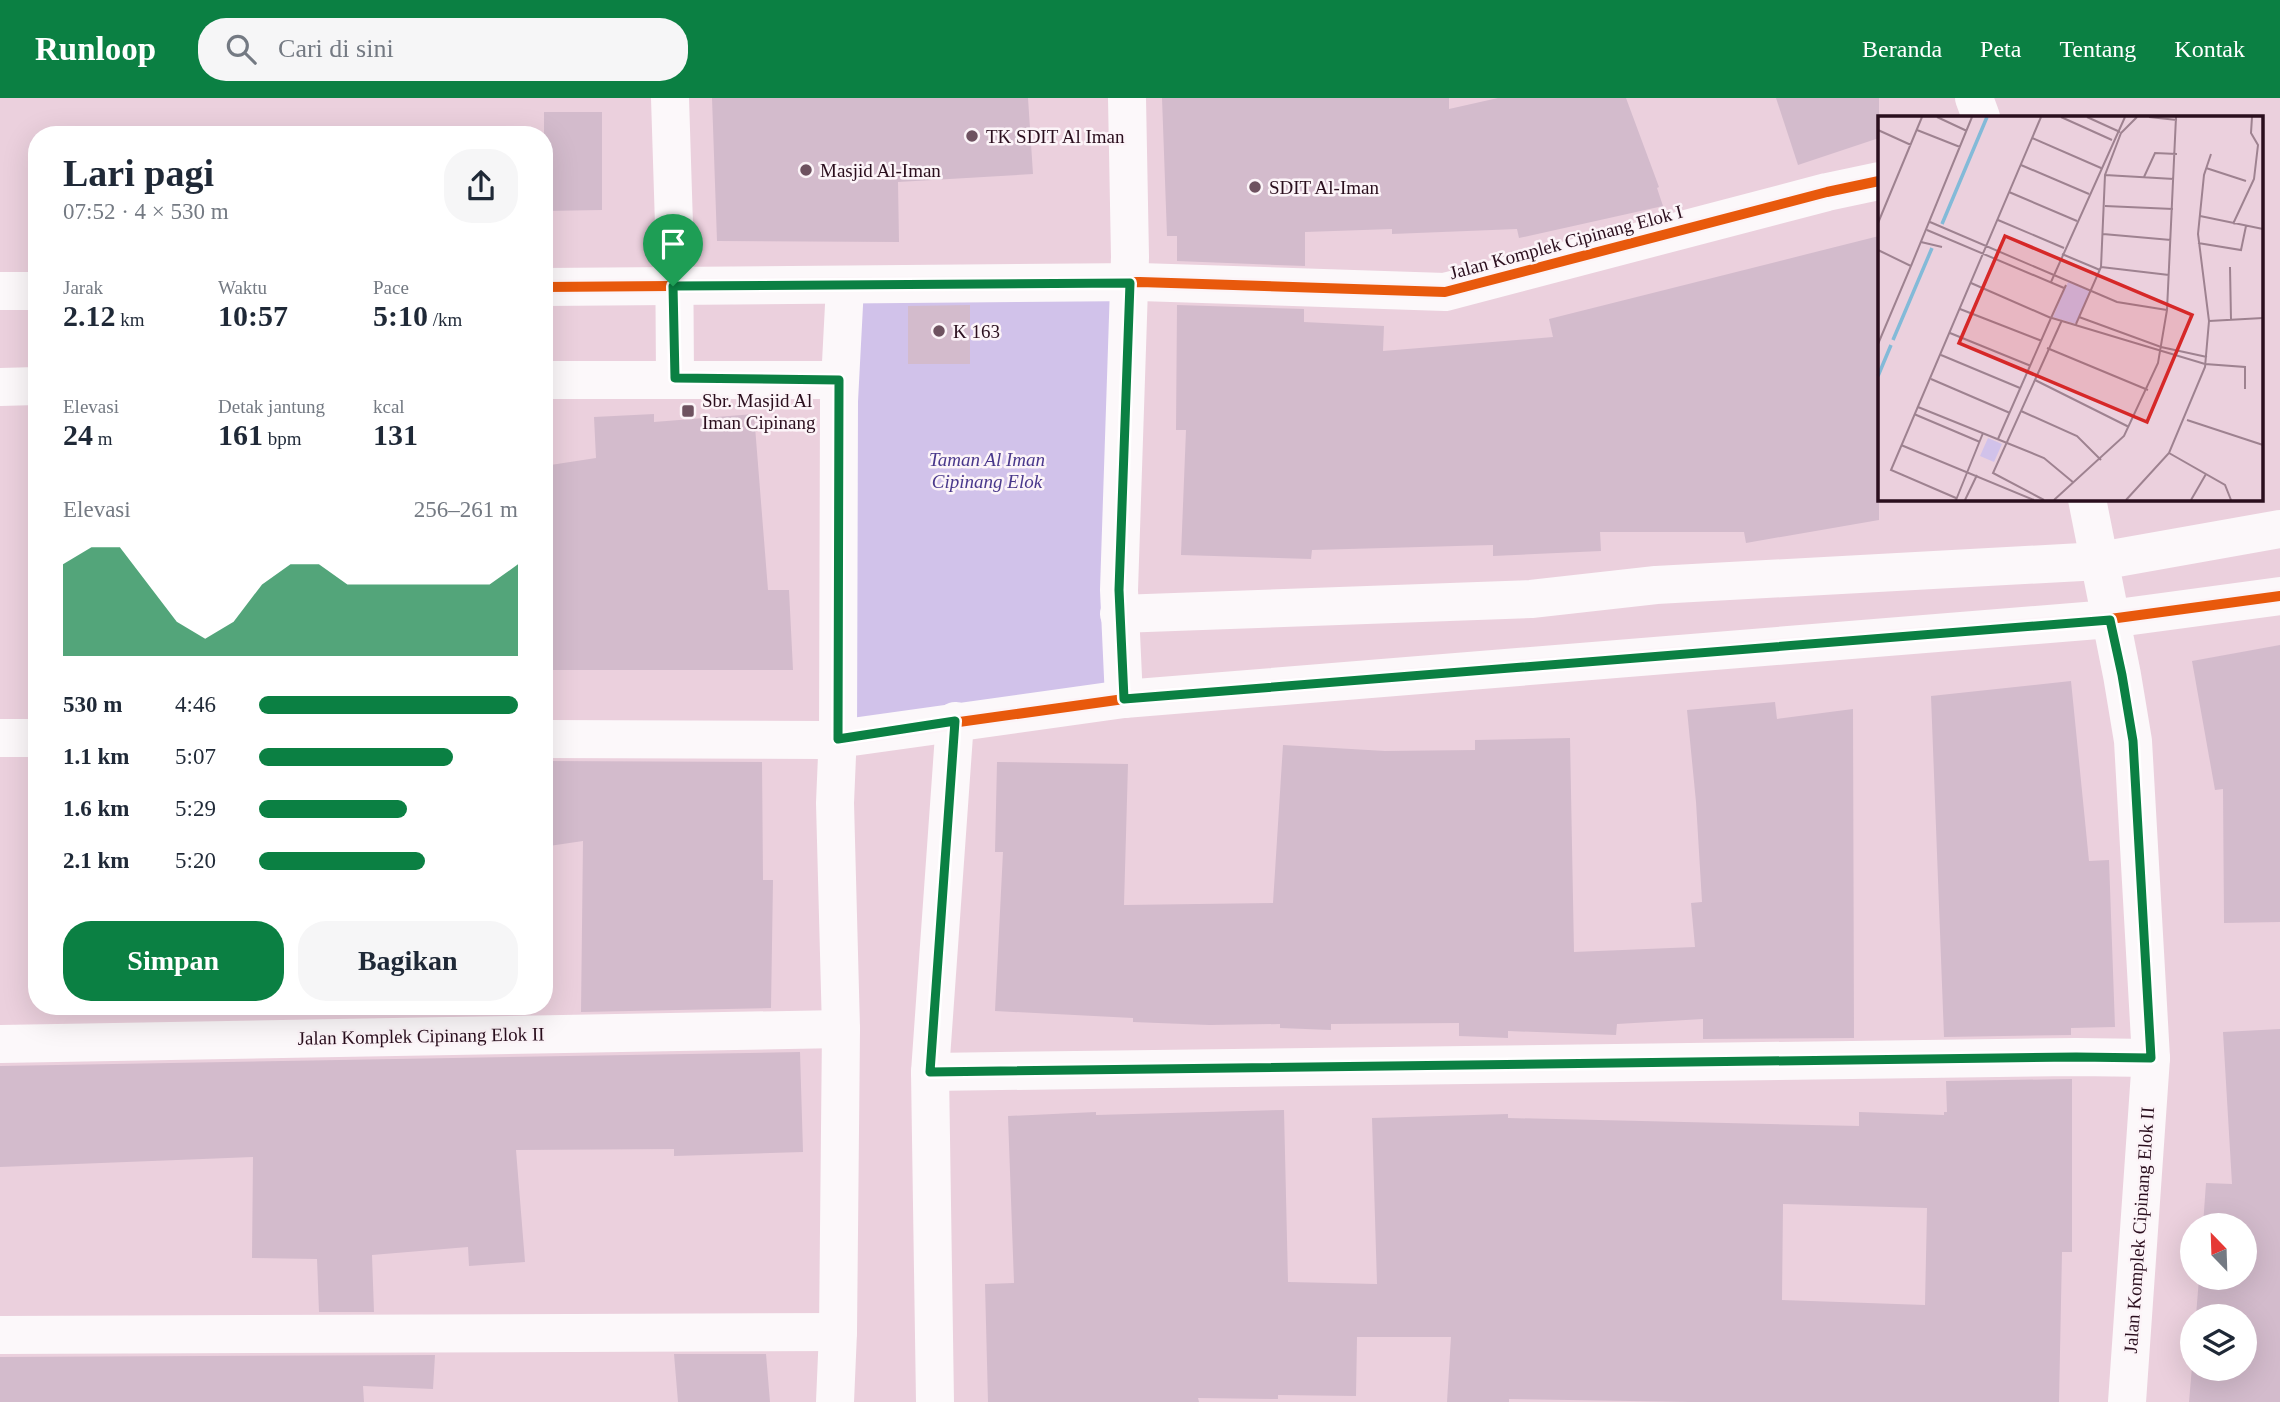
<!DOCTYPE html>
<html lang="id">
<head>
<meta charset="utf-8">
<style>
  :root { --surface:#fff; --page:#f6f6f7; --text:#1f2937; --muted:#747a83; --accent:#0b8043 }
  body { margin:0; font-family:Georgia,serif; background:var(--page); color:var(--text); height:100vh; display:flex; flex-direction:column; font-size:26px; white-space:nowrap }
  * { box-sizing:border-box; margin:0 }
  p { font-size:23px; color:var(--muted) }
  .icon { flex:none; width:38px; height:38px; fill:none; stroke:currentColor; stroke-width:2; stroke-linecap:round; stroke-linejoin:round }
  .map { position:relative; flex:1; overflow:hidden }
  .sheet { position:absolute; left:28px; top:28px; width:525px; height:889px; display:flex; flex-direction:column; background:var(--surface); border-radius:28px; box-shadow:0 7px 28px #0002 }
  .sheet>* { flex:none }
  .needle { width:46px; rotate:337deg }
  .tools { position:absolute; left:2180px; top:1115px; display:grid; gap:14px }
  .tools a { display:grid; place-items:center; width:77px; height:77px; border-radius:50%; background:var(--surface); box-shadow:0 7px 28px #0002; font-size:35px }
  .pin { position:absolute; display:grid; place-items:center; width:60px; height:60px; color:#fff; margin:-72px -30px; border-radius:50% 50% 50% 0; rotate:-45deg; box-shadow:0 0 7px #0007 }
  .pin .icon { rotate:45deg }
  .round { display:grid; place-items:center; flex:none; width:74px; height:74px; border-radius:28px; background:var(--page) }
  .overview { display:flex; align-items:center; justify-content:space-between; height:119px; padding:0 35px }
  h1 { font-size:38px; font-weight:700; line-height:52px }
  .stats { display:grid; grid-template-columns:repeat(3,1fr); gap:10px; height:119px; padding:7px 35px }
  .stats div { display:grid; align-content:center }
  .stats b { font-size:30px; font-weight:700 }
  .stats small { font-size:19px; font-weight:400 }
  .stats p { font-size:19px }
  .chart { height:196px; padding:14px 35px }
  .chart p { display:flex; justify-content:space-between }
  .chart svg { width:100%; height:126px; margin-top:7px; fill:var(--accent); opacity:.7 }
  .cta { display:flex; gap:14px; margin-top:auto; padding:14px 35px }
  .cta a { flex:1; height:80px; border-radius:28px; background:var(--accent); color:#fff; font-size:28px; font-weight:700; line-height:80px; text-align:center }
  .cta a+a { background:var(--page); color:var(--text) }
  ul { padding:0 35px; list-style:none; font-size:23px }
  li { display:grid; grid-template-columns:112px 84px 1fr; align-items:center; height:52px }
  li i { height:18px; border-radius:9px; background:var(--accent) }
  header { display:flex; align-items:center; gap:42px; box-sizing:border-box; height:98px; padding:0 35px; background:var(--accent); color:#fff }
  header strong { font-size:33px }
  nav { display:flex; gap:38px; margin-inline-start:auto; font-size:24px }
  .search { width:490px; height:63px; background:var(--page); display:flex; align-items:center; gap:18px; box-sizing:border-box; padding:0 24px; border-radius:28px; color:var(--muted); font-size:26px }
  .map>svg:first-child { display:block }
  .green { fill:#d1c2ea }
  .building { fill:#d3bbcc; fill-rule:evenodd }
  .lines { fill:none; stroke-linecap:round; stroke-linejoin:round }
  .street { stroke:#fcf8fa; stroke-width:38 }
  .cycleway-casing { stroke:#fcf4f8; stroke-width:15 }
  .cycleway { stroke:#e8590c; stroke-width:10 }
  .route-casing { stroke:#fff; stroke-width:14 }
  .route { stroke:#0b8043; stroke-width:9 }
  .poi-dot { fill:#6e5260; stroke:#fcf4f8; stroke-width:2.5 }
  .labels { text-anchor:middle; dominant-baseline:central; stroke-width:5; stroke-linejoin:round; paint-order:stroke }
  .poi-label { font-size:19px; fill:#2a0e1d; stroke:#fcf4f8; text-anchor:start }
  .street-label { font-size:19px; fill:#2a0e1d; stroke:#fcf4f8 }
  .park-label { font-size:19px; font-style:italic; fill:#49388b; stroke:#fcf4f8 }
  .inset-river { fill:none; stroke:#83bad8; stroke-width:3.5 }
  .inset-road { fill:none; stroke:#9e8290; stroke-width:2 }
  .view { fill:#d62828; fill-opacity:0.15; stroke:#d62828; stroke-width:3.5 }
  .inset-edge { fill:none; stroke:#2a0e1d; stroke-width:3.5 }
</style>
</head>
<body>
<header>
<strong>Runloop</strong>
<div class="search"><svg class="icon" aria-label="search" viewBox="0 0 24 24"><circle cx="10" cy="10" r="6"/><path d="M15 15l6 6"/></svg>Cari di sini</div>
<nav><a>Beranda</a><a>Peta</a><a>Tentang</a><a>Kontak</a></nav>
</header>
<div class="map">
<svg width="2280" height="1304" viewBox="0 0 2280 1304">
  <rect width="100%" height="100%" fill="#ebd0dd"/>
  <polygon class="green" points="1129,193 1116,603 846,626 852,200"/>
  <g class="building">
    <polygon points="712,0 1028,0 1033,76 898,84 899,144 717,143"/>
    <polygon points="1162,0 1449,0 1449,11 1498,0 1626,0 1659,89 1657,90 1663,108 1519,140 1517,131 1392,136 1392,131 1305,134 1305,168 1177,163 1177,138 1167,138"/>
    <polygon points="1776,0 1879,0 1879,40 1798,67"/>
    <polygon points="544,14 602,14 602,112 544,113"/>
    <polygon points="1879,138 1879,422 1746,445 1744,434 1600,434 1601,453 1493,458 1493,447 1312,452 1311,461 1181,457 1186,332 1176,332 1177,207 1304,211 1304,224 1384,228 1383,253 1553,239 1549,221"/>
    <polygon points="970,207 970,266 908,266 908,208"/>
    <polygon points="654,316 654,324 754,316 768,492 789,492 793,572 544,572 544,368 596,360 594,319"/>
    <polygon points="2280,547 2280,824 2224,825 2223,691 2215,692 2192,563"/>
    <polygon points="2071,583 2089,763 2109,762 2115,929 2071,930 2071,937 1944,939 1931,598"/>
    <polygon points="1775,604 1777,621 1853,611 1854,940 1703,941 1703,921 1617,926 1616,937 1508,933 1508,940 1459,938 1459,925 1331,926 1331,932 1280,930 1280,926 1209,927 1133,924 1133,920 995,913 1003,754 995,754 997,664 1128,666 1124,807 1273,805 1283,647 1385,653 1475,652 1475,642 1570,640 1574,854 1695,849 1691,805 1702,804 1696,704 1687,612"/>
    <polygon points="544,663 762,664 763,782 773,782 771,910 581,914 583,743 549,748 544,714"/>
    <polygon points="2280,931 2280,1304 2189,1304 2193,1257 2193,1270 2245,1270 2245,1218 2196,1218 2199,1180 2245,1180 2245,1127 2203,1127 2206,1085 2232,1086 2223,934"/>
    <polygon points="800,954 803,1054 674,1058 674,1051 516,1052 525,1164 469,1168 468,1149 372,1157 374,1214 319,1214 317,1161 252,1160 253,1059 0,1069 0,968"/>
    <path d="M2072,981V1154H2062L2059,1304H1691L1509,1301V1304H1447L1451,1239H1357L1356,1298L1278,1297V1301L1198,1300L1199,1304H988L985,1186L1014,1185L1008,1018L1096,1014V1017L1284,1012L1288,1184L1377,1186L1372,1020L1508,1016V1020L1859,1028V1014L1944,1017V1014H1947L1946,983ZM1783,1106L1927,1110L1925,1207L1782,1202Z"/>
    <polygon points="674,1256 766,1256 770,1304 678,1304"/>
    <polygon points="435,1257 433,1291 363,1288 364,1304 0,1304 0,1259"/>
  </g>
  <g class="lines">
    <g class="street">
      <polyline points="670,0 674,127 675,280"/>
      <polyline points="1974,0 1981,19"/>
      <polyline points="544,189 1140,184 1445,194 1827,94 1879,83"/>
      <polyline points="0,193 37,193"/>
      <polyline points="544,282 839,282"/>
      <polyline points="0,289 37,288"/>
      <polyline points="2087,401 2122,577 2133,643 2151,960 2127,1304"/>
      <polyline points="1119,516 1531,501 1656,487 2100,463 2280,431"/>
      <polyline points="1124,601 1119,492 1130,159 1127,0"/>
      <polyline points="0,640 37,640"/>
      <polyline points="544,641 825,642 833,648 837,658 835,705 841,931 838,1234 835,1304"/>
      <polyline points="838,641 1124,601 2110,521 2280,498"/>
      <polyline points="833,648 838,641 839,303 845,188"/>
      <polyline points="0,946 841,931"/>
      <polyline points="930,974 2076,959 2151,960"/>
      <polyline points="0,1237 838,1234"/>
      <polyline points="935,1304 930,974 955,623"/>
    </g>
    <defs>
      <g id="cycleway">
        <polyline points="544,189 1140,184 1445,194 1827,94 1879,83"/>
        <polyline points="838,641 1124,601 2110,521 2280,498"/>
      </g>
    </defs>
    <use href="#cycleway" class="cycleway-casing"/>
    <use href="#cycleway" class="cycleway"/>
  </g>
  <g class="lines">
    <defs>
      <polygon id="route" points="1130,185 1119,492 1124,601 2110,522 2122,577 2133,643 2151,960 2076,959 930,974 955,623 838,641 839,282 675,280 673,188"/>
    </defs>
    <use href="#route" class="route-casing"/>
    <use href="#route" class="route"/>
  </g>
  <g class="poi-dot">
    <circle cx="972" cy="38" r="7"/>
    <circle cx="806" cy="72" r="7"/>
    <circle cx="1255" cy="89" r="7"/>
    <circle cx="939" cy="233" r="7"/>
    <rect x="681" y="306" width="14" height="14" rx="3.5"/>
  </g>
  <g class="labels">
    <g class="poi-label">
      <text x="986" y="38">TK SDIT Al Iman</text>
      <text x="820" y="72">Masjid Al-Iman</text>
      <text x="1269" y="89">SDIT Al-Iman</text>
      <text x="953" y="233">K 163</text>
      <text x="702" y="302">Sbr. Masjid Al<tspan x="702" dy="22">Iman Cipinang</tspan></text>
    </g>
    <g class="street-label">
      <text transform="translate(1566 144) rotate(-15)">Jalan Komplek Cipinang Elok I</text>
      <text transform="translate(421 938) rotate(-1)">Jalan Komplek Cipinang Elok II</text>
      <text transform="translate(2139 1132) rotate(-86)">Jalan Komplek Cipinang Elok II</text>
    </g>
    <g class="park-label">
      <text x="987" y="361">Taman Al Iman<tspan x="987" dy="22">Cipinang Elok</tspan></text>
    </g>
  </g>
  <g transform="translate(1878 18)">
    <rect width="385" height="385" fill="#ebd0dd"/>
    <path d="M190,166L213,175L198,208L175,201ZM110,322L124,328L116,346L102,340Z" fill="#d1c2ea"/>
    <path class="inset-river" d="M64,108L109,1M15,224L54,132M0,260L13,229"/>
    <path class="inset-road" d="M59,1L89,15M183,1L234,24M209,1L242,16M271,1L299,4M0,14L33,29M39,14L82,31M154,22L223,52M143,49L211,78M328,52L368,65M227,59L296,63M266,61L277,37L299,38M131,76L199,105M227,90L295,93M322,100L385,113M120,104L186,132M52,106L239,186L289,194M0,107L44,1M355,108L376,63L380,29L373,17L374,1M49,114L186,172M225,118L293,124M43,126L64,131M320,127L363,134L368,110M0,134L33,150L0,228M184,138L222,154M33,150L94,1M223,151L291,159M352,151L353,204M173,166L247,1M93,167L173,202M82,193L164,225M201,201L283,231L329,241M173,202L188,169M174,202L327,248L367,251V273M331,205L385,202M198,208L223,151L227,59L243,17L259,1M72,217L153,250M169,232L270,274M63,239L142,272M53,263L132,297M157,264L251,311M40,291L166,342L196,367M143,295L199,320L223,344M36,298L102,326M309,304L385,329M120,323L173,202M23,329L156,384M291,337L347,369L353,384M78,382L13,354L163,1M78,384L105,317M87,384L99,359M166,384L115,357L184,204M176,384L246,320L280,247L289,194L298,1M248,384L291,337L327,251L331,205L320,118L326,59L333,38M313,384L328,358"/>
    <path class="view" d="M127,120L314,199L269,306L81,227Z"/>
    <rect width="385" height="385" class="inset-edge"/>
  </g>
</svg>
<div class="tools">
<a><svg class="needle" viewBox="-14 -14 28 28"><path d="M0-13l5 13h-10z" fill="#e53935"/><path d="M0 13l5-13h-10z" fill="#747a83"/></svg></a>
<a><svg class="icon" aria-label="layers" viewBox="0 0 24 24"><path d="M12 4l9 5-9 5-9-5zM3 14l9 5 9-5"/></svg></a>
</div>
<div class="pin" style="left:673px;top:188px;background:#1e9e55"><svg class="icon" aria-label="arrive" viewBox="0 0 24 24"><path d="M6 21V4h12l-3 4 3 4H6"/></svg></div>
<section class="sheet">
<div class="overview"><div><h1>Lari pagi</h1><p>07:52 · 4 × 530 m</p></div><a class="round"><svg class="icon" aria-label="share" viewBox="0 0 24 24"><path d="M12 15V3M7 8l5-5 5 5M5 13v7h14v-7"/></svg></a></div>
<div class="stats">
<div><p>Jarak</p><b>2.12<small> km</small></b></div>
<div><p>Waktu</p><b>10:57</b></div>
<div><p>Pace</p><b>5:10<small> /km</small></b></div>
</div>
<div class="stats">
<div><p>Elevasi</p><b>24<small> m</small></b></div>
<div><p>Detak jantung</p><b>161<small> bpm</small></b></div>
<div><p>kcal</p><b>131</b></div>
</div>
<div class="chart"><p><span>Elevasi</span>256–261 m</p>
<svg viewBox="0 0 160 44" preserveAspectRatio="none"><path d="M0 44V12L10 6L20 6L30 19L40 32L50 38L60 32L70 19L80 12L90 12L100 19L110 19L120 19L130 19L140 19L150 19L160 12V44z"/></svg>
</div>
<ul>
<li><b>530 m</b>4:46<i style="width:100%"></i></li>
<li><b>1.1 km</b>5:07<i style="width:75%"></i></li>
<li><b>1.6 km</b>5:29<i style="width:57%"></i></li>
<li><b>2.1 km</b>5:20<i style="width:64%"></i></li>
</ul>
<div class="cta"><a>Simpan</a><a>Bagikan</a></div>
</section>
</div>
</body>
</html>
